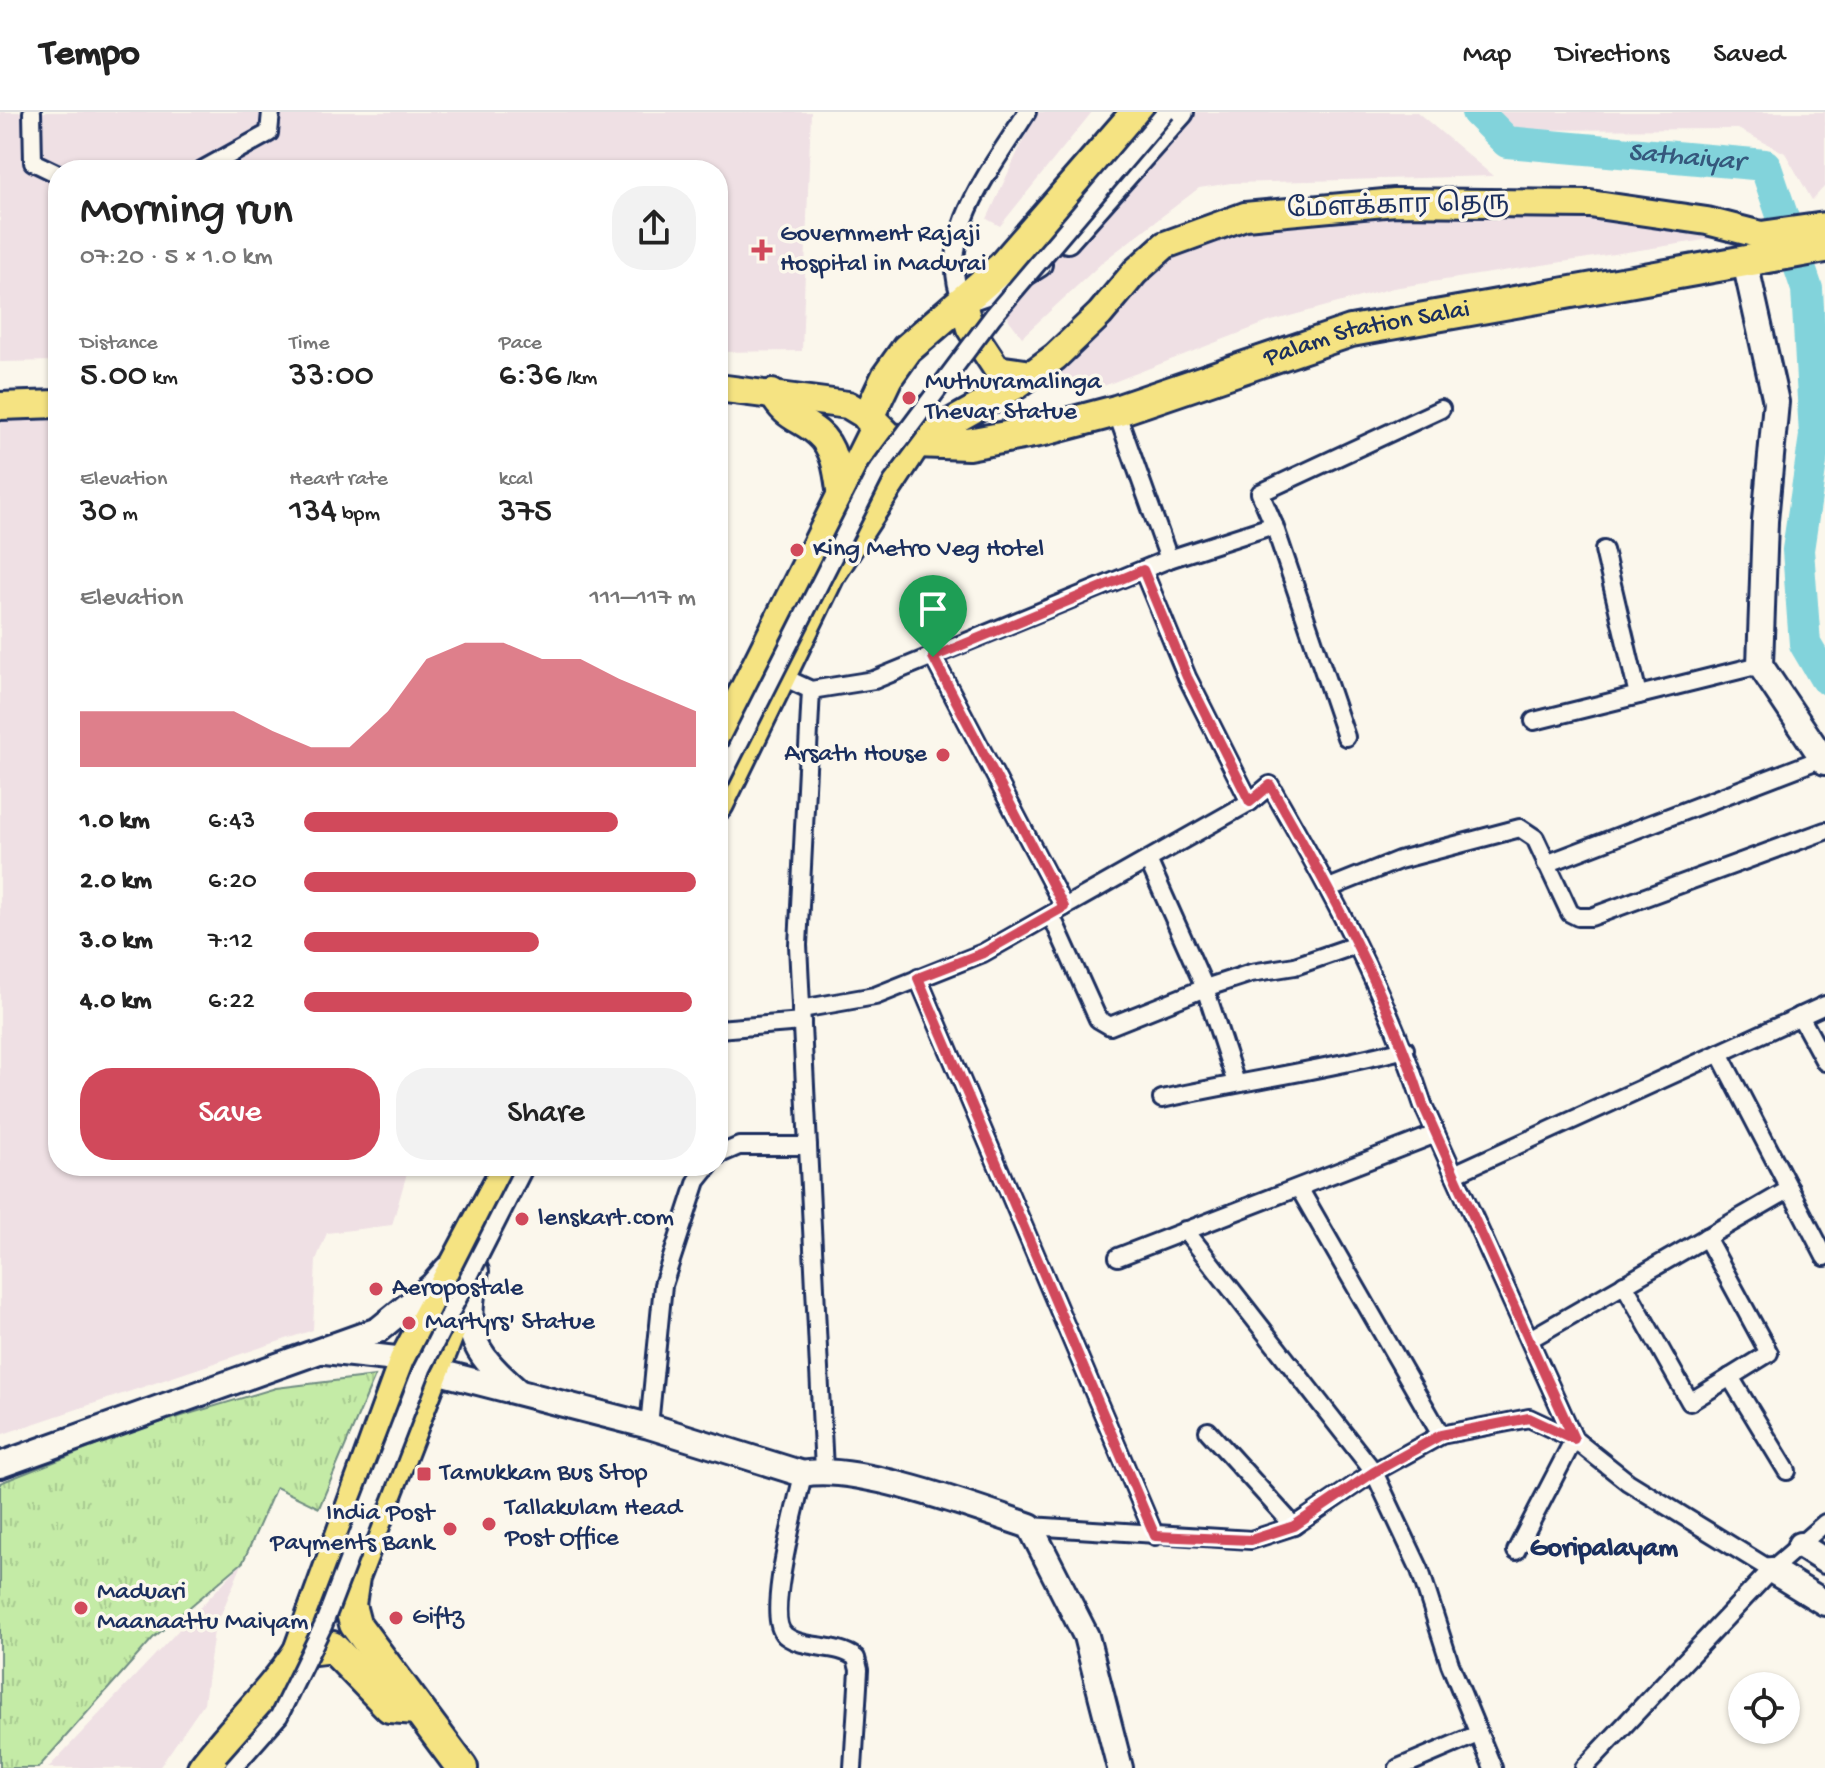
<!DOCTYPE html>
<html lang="en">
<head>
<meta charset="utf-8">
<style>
  :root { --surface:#fff; --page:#f2f2f2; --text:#222; --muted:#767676; --line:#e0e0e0; --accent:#d1495b }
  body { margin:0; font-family:"Gochi Hand","Noto Sans Tamil",sans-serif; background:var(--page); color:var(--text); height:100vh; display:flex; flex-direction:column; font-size:30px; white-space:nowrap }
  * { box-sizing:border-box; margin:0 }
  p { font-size:26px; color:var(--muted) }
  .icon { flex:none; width:44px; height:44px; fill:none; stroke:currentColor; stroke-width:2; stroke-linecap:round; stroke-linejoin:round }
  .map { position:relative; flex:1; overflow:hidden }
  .sheet { position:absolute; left:48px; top:48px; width:680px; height:1016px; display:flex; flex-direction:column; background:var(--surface); border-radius:32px; box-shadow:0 2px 6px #0004 }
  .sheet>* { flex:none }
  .buttons { position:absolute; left:1728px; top:1560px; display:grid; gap:16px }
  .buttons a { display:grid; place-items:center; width:72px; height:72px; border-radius:50%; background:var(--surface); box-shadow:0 2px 6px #0004; font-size:40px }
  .pin { position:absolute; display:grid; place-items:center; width:68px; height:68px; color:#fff; margin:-82px -34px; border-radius:50% 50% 50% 0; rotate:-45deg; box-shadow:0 0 8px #0007 }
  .pin .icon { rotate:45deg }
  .round { display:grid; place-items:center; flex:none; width:84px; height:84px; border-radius:32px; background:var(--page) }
  .head { display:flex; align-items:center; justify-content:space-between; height:136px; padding:0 32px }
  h1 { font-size:44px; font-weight:600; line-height:60px }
  .metrics { display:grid; grid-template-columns:repeat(3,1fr); gap:12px; height:136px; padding:8px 32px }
  .metrics div { display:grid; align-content:center }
  .metrics b { font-size:34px; font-weight:600 }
  .metrics small { font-size:22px; font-weight:400 }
  .metrics p { font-size:22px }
  .chart { height:224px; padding:16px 32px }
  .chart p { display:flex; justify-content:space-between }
  .chart svg { width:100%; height:144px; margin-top:8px; fill:var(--accent); opacity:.7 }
  .primary-button { display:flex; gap:16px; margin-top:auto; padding:16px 32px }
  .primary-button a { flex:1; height:92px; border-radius:32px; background:var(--accent); color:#fff; font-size:32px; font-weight:600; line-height:92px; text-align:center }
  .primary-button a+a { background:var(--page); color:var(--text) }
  ul { padding:0 32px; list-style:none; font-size:26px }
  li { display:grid; grid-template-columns:128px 96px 1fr; align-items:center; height:60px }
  li i { height:20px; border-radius:10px; background:var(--accent) }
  header { display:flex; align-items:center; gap:48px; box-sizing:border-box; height:112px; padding:0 40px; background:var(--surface); border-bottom:2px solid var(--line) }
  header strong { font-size:38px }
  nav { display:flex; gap:44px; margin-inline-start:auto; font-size:28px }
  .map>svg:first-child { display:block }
  .built { fill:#efe0e4 }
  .park { fill:url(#park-tufts); stroke:#708d82; stroke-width:2 }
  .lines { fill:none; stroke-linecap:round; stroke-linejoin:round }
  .river { stroke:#82d3db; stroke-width:32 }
  .street-casing { stroke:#1b2f5e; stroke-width:22 }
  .secondary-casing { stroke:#1b2f5e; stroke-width:30 }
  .primary-casing { stroke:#1b2f5e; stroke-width:32 }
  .highway-casing { stroke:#1b2f5e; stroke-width:36 }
  .street { stroke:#fbf7ec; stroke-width:16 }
  .secondary { stroke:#fbf7ec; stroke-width:24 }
  .primary { stroke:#f5e382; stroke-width:26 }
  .highway { stroke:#f5e382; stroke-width:30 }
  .street-bridge-casing { stroke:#1b2f5e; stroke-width:22; stroke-linecap:butt }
  .street-bridge { stroke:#fbf7ec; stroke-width:16 }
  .route-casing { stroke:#fff; stroke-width:16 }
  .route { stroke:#d1495b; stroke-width:10 }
  .poi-dot { fill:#d1495b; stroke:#fbf7ec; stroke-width:3 }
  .labels { text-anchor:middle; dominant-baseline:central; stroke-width:7; stroke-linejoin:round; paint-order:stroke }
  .street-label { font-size:26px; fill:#1b2f5e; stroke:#fbf7ec }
  .poi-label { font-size:26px; fill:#1b2f5e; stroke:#fbf7ec; text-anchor:start }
  .water-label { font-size:28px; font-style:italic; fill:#35587d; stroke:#fbf7ec }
  .neighbourhood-label { font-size:28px; font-weight:bold; fill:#1b2f5e; stroke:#fbf7ec }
</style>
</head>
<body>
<header>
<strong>Tempo</strong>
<nav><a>Map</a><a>Directions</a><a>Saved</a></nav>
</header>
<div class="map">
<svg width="1825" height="1656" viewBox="0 0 1825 1656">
  <defs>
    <pattern id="park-tufts" width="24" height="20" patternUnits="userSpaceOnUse" patternTransform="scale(2)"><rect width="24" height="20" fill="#c4eba6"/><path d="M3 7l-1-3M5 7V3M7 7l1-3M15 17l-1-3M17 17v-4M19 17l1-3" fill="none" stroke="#a8ca91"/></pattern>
  </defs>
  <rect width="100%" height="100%" fill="#fbf7ec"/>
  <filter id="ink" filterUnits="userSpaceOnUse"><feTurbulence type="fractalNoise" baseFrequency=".0125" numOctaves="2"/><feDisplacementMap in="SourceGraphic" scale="16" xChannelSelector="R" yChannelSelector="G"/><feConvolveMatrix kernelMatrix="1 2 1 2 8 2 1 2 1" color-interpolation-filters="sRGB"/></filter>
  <g filter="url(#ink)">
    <g class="built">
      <polygon points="0,0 811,0 802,239 718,240 718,58 58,58 58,249 0,250"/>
      <polygon points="1036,0 1092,0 1000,114 987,107"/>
      <polygon points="1188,0 1417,0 1493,64 1231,71 1199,76 1105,148 1022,225 1009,208 1002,189"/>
      <polygon points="1491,0 1825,0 1825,74 1812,88 1785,41 1738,17 1510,18"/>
      <polygon points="1535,97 1712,111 1711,127 1393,176 1268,210 1101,275 1072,277 1061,261 1134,163 1226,108"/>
      <polygon points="58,308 58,1054 409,1054 392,1113 327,1121 316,1148 313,1218 0,1323 0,309"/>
      <polygon points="243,1450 214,1519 204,1591 159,1656 48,1656"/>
    </g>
    <polygon class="park" points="375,1264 319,1396 276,1375 243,1450 153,1526 38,1656 0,1656 0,1371 138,1317 276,1276"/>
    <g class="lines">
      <path class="river" id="s1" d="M1477,0L1507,30L1765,53L1807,177L1815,324L1798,438L1805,532L1825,566"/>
      <defs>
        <g id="street">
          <polyline points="32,0 33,50 58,62"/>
          <polyline points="202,58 269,21 271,0"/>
          <path d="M962,189C934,124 994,54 1027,0"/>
          <polyline points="1116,299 1169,447"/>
          <polyline points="1274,413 1346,625"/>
          <polyline points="1604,438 1638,583"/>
          <polyline points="1143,458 1187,565 1250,690"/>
          <polyline points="933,545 1064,795"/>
          <polyline points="783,565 811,578 874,568 1169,447 1274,413 1260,381 1441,297"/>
          <polyline points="811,578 798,833 824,1358"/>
          <polyline points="1534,609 1760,553"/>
          <polyline points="1148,748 1205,876 1236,971"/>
          <polyline points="1546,752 1823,646"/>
          <polyline points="1329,776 1399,748 1520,716 1535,726 1570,801 1578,805 1591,805 1825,719"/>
          <polyline points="1051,803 1098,907 1110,914 1205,876 1251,861 1295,854 1356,833"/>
          <polyline points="918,866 1155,1424"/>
          <path d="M801,897L875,884L983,841L1250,690L1270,673C1329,775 1386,880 1423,993L1574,1327"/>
          <polyline points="1800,904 1825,950"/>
          <polyline points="718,917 802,910"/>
          <polyline points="1719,941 1825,1145"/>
          <path d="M1162,987C1243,969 1325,958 1405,937"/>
          <polyline points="718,1043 739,1034 808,1034"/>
          <polyline points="1454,1062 1825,893"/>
          <polyline points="1299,1076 1441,1323"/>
          <polyline points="1185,1118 1374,1360 1420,1458 1450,1552 1493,1656"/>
          <polyline points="1118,1145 1436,1022"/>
          <polyline points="1624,1172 1690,1290 1769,1241 1706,1125"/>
          <polyline points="1530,1227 1790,1077"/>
          <polyline points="1730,1265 1787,1359"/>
          <polyline points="649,1314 663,1173 697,1069 709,1054"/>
          <polyline points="1208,1319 1294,1414"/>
          <path d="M803,1362C798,1389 763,1508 786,1524C805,1538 837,1531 856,1546L859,1558L853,1656"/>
          <polyline points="1030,1414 1251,1428 1294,1414 1374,1360 1441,1323 1529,1306 1574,1327 1628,1370 1771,1458"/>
          <polyline points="1516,1439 1574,1327"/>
          <polyline points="1398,1656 1478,1622"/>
          <polyline points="1584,1656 1771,1458 1825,1411"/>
        </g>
        <g id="secondary">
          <polyline points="1067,128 1181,0"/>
          <polyline points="1745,150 1776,290 1765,409 1760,553 1825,650"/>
          <polyline points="972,185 1004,174 1039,152"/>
          <path d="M476,1159C464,1221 469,1236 516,1278"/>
          <polyline points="325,1239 405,1248"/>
          <path d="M431,1258L649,1314L803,1362C855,1351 977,1396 1030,1414L1086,1524L1120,1656"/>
          <polyline points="0,1353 378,1218 433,1173 447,1157"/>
          <polyline points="1800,1433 1825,1449"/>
          <polyline points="1771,1458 1825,1491"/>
        </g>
        <g id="primary">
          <polyline points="962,189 970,216 997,257 1032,262"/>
          <polyline points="718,276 848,293 868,305"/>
          <path d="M772,281C786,307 798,304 818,321C836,336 838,364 841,385"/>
          <polyline points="0,294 58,292"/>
          <polyline points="916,330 1017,273 1055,245 1100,202 1135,160 1165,133 1245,104 1395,90 1590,92 1707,109 1761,123 1825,114"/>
        </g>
        <g id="highway">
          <path id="s2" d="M1137,0L1002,155L907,237L887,265L868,305L890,327L916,330L968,332L1044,318L1116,299L1351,219L1825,135"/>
          <polyline points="718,633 876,316"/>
          <polyline points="718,692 829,463 916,330"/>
          <polyline points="452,1212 354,1465 350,1493 355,1512 462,1656"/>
          <polyline points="299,1539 332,1535 390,1595 417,1597"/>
          <path d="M203,1656C234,1615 271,1582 299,1539L405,1248L508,1054"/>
        </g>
      </defs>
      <use href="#street" class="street-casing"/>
      <use href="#secondary" class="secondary-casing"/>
      <use href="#primary" class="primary-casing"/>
      <use href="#highway" class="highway-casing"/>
      <use href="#street" class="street"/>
      <use href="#secondary" class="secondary"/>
      <use href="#primary" class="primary"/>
      <use href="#highway" class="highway"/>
      <defs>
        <g id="street-bridge">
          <polyline points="718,673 876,360 993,204 1166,0"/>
          <polyline points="233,1656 279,1604 323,1514 422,1257 525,1054"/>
        </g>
      </defs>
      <use href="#street-bridge" class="street-bridge-casing"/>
      <use href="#street-bridge" class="street-bridge"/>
    </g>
  </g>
  <g class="lines" filter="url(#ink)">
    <defs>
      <path id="route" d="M1143,458L1187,565L1250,690L1270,673C1329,776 1387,880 1423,993L1574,1327L1529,1306L1441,1323L1374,1360L1294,1414L1251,1428L1155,1424L918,866L983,841L1064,795L933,545Z"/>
    </defs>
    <use href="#route" class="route-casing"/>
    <use href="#route" class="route"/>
  </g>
  <g class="poi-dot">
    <path d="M758 126h8v8h8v8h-8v8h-8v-8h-8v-8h8z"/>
    <circle cx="909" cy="286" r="8"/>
    <circle cx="797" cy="438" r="8"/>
    <circle cx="943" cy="643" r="8"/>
    <circle cx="522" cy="1107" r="8"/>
    <circle cx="376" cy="1177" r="8"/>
    <circle cx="409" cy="1211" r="8"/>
    <rect x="416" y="1354" width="16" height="16" rx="4"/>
    <circle cx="489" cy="1412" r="8"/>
    <circle cx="450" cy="1417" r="8"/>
    <circle cx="81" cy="1496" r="8"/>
    <circle cx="396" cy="1506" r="8"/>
  </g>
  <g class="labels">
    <g class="street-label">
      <text transform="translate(1398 96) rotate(-2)">மேளக்கார தெரு</text>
      <text stroke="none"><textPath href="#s2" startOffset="934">Palam Station Salai</textPath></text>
    </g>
    <g class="poi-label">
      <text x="780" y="123">Government Rajaji<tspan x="780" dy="30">Hospital in Madurai</tspan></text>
      <text x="925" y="271">Muthuramalinga<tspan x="925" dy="30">Thevar Statue</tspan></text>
      <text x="813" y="438">King Metro Veg Hotel</text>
      <text x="927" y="643" text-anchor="end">Arsath House</text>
      <text x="538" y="1107">lenskart.com</text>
      <text x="392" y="1177">Aeropostale</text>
      <text x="425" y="1211">Martyrs' Statue</text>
      <text x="440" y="1362">Tamukkam Bus Stop</text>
      <text x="505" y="1397">Tallakulam Head<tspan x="505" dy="30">Post Office</tspan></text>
      <text x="434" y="1402" text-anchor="end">India Post<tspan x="434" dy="30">Payments Bank</tspan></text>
      <text x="97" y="1481">Maduari<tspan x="97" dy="30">Maanaattu Maiyam</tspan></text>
      <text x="412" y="1506">Giftz</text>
    </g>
    <g class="water-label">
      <text stroke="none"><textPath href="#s1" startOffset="222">Sathaiyar</textPath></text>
    </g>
    <g class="neighbourhood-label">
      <text x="1604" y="1437">Goripalayam</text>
    </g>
  </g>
</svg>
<div class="buttons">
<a><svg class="icon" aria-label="locate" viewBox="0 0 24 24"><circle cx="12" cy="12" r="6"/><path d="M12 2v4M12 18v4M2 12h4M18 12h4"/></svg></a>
</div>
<div class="pin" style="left:933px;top:545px;background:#1e9e55"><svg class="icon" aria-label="arrive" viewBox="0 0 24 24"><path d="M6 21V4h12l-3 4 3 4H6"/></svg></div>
<section class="sheet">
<div class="head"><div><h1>Morning run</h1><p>07:20 · 5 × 1.0 km</p></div><a class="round"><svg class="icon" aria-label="share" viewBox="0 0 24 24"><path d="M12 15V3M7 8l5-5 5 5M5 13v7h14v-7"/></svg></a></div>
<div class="metrics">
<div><p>Distance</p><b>5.00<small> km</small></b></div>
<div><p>Time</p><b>33:00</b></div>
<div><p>Pace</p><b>6:36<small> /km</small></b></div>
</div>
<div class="metrics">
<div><p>Elevation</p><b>30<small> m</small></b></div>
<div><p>Heart rate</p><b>134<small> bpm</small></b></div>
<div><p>kcal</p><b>375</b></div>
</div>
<div class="chart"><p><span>Elevation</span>111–117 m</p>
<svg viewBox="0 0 160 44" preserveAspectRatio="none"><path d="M0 44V27L10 27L20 27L30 27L40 27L50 33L60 38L70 38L80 27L90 11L100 6L110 6L120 11L130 11L140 17L150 22L160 27V44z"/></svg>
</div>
<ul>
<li><b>1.0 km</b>6:43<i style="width:80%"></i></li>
<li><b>2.0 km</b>6:20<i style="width:100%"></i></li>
<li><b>3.0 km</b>7:12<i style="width:60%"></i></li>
<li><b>4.0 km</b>6:22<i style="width:99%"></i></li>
</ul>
<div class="primary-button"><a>Save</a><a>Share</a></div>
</section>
</div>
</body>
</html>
